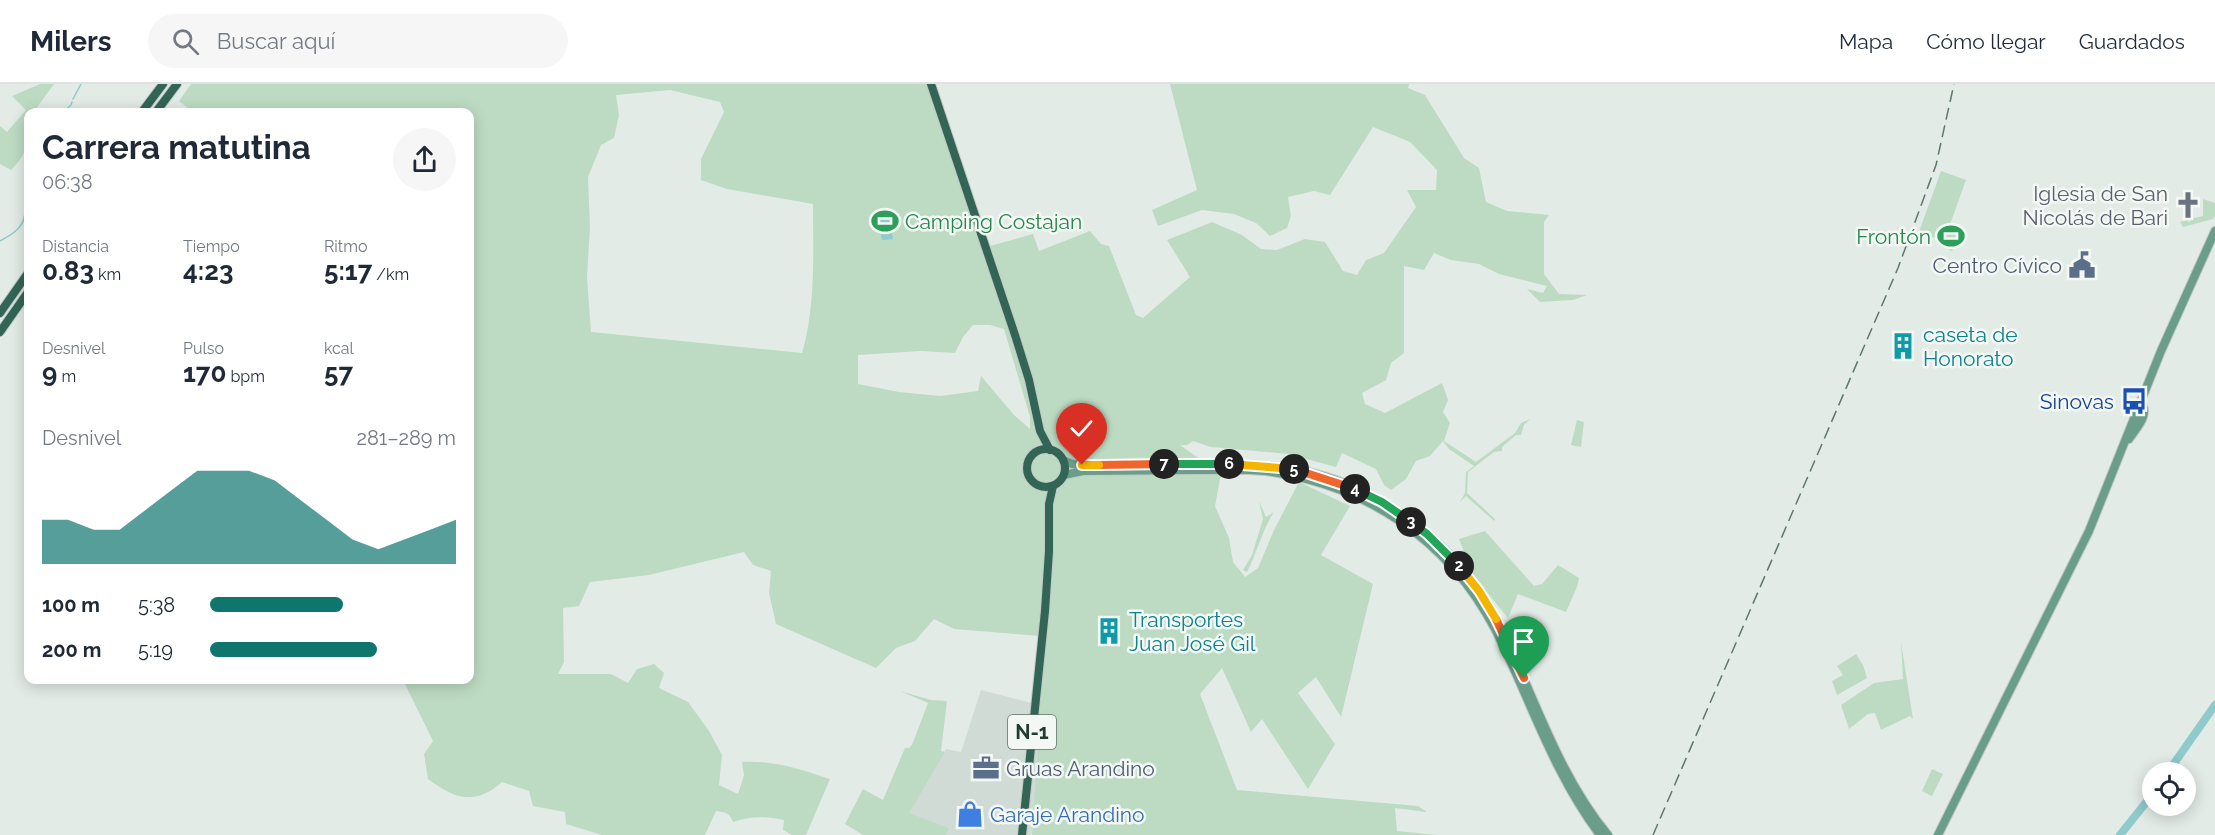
<!DOCTYPE html>
<html lang="es">
<head>
<meta charset="utf-8">
<style>
  :root { --surface:#fff; --page:#f6f6f7; --text:#1f2937; --muted:#747a83; --line:#e0e1e3; --accent:#0f766e }
  body { margin:0; font-family:Raleway,sans-serif; background:var(--page); color:var(--text); height:100vh; display:flex; flex-direction:column; font-size:22px; white-space:nowrap }
  * { box-sizing:border-box; margin:0 }
  p { font-size:20px; color:var(--muted) }
  .icon { flex:none; width:33px; height:33px; fill:none; stroke:currentColor; stroke-width:2; stroke-linecap:round; stroke-linejoin:round }
  .map { position:relative; flex:1; overflow:hidden }
  .sheet { position:absolute; left:24px; top:24px; width:450px; height:576px; display:flex; flex-direction:column; background:var(--surface); border-radius:12px; box-shadow:0 3px 15px #0003 }
  .sheet>* { flex:none }
  .fabs { position:absolute; left:2142px; top:678px; display:grid; gap:12px }
  .fabs a { display:grid; place-items:center; width:54px; height:54px; border-radius:50%; background:var(--surface); box-shadow:0 3px 15px #0003; font-size:30px }
  .pin { position:absolute; display:grid; place-items:center; width:51px; height:51px; color:#fff; margin:-62px -26px; border-radius:50% 50% 50% 0; rotate:-45deg; box-shadow:0 0 6px #0007 }
  .pin .icon { rotate:45deg }
  .km { position:absolute; width:30px; height:30px; margin:-15px; border-radius:50%; background:#222; color:#fff; font-size:16px; line-height:30px; text-align:center }
  .round { display:grid; place-items:center; flex:none; width:63px; height:63px; border-radius:32px; background:var(--page) }
  .headline { display:flex; align-items:center; justify-content:space-between; height:102px; padding:0 18px }
  h1 { font-size:33px; font-weight:700; line-height:45px }
  .metrics { display:grid; grid-template-columns:repeat(3,1fr); gap:9px; height:102px; padding:6px 18px }
  .metrics div { display:grid; align-content:center }
  .metrics b { font-size:26px; font-weight:700 }
  .metrics small { font-size:16px; font-weight:400 }
  .metrics p { font-size:16px }
  .chart { height:168px; padding:12px 18px }
  .chart p { display:flex; justify-content:space-between }
  .chart svg { width:100%; height:108px; margin-top:6px; fill:var(--accent); opacity:.7 }
  ul { padding:0 18px; list-style:none; font-size:20px }
  li { display:grid; grid-template-columns:96px 72px 1fr; align-items:center; height:45px }
  li i { height:15px; border-radius:8px; background:var(--accent) }
  header { display:flex; align-items:center; gap:36px; box-sizing:border-box; height:84px; padding:0 30px; background:var(--surface); border-bottom:2px solid var(--line) }
  header strong { font-size:28px }
  nav { display:flex; gap:33px; margin-inline-start:auto; font-size:21px }
  .search { width:420px; height:54px; background:var(--page); display:flex; align-items:center; gap:15px; box-sizing:border-box; padding:0 21px; border-radius:33px; color:var(--muted); font-size:22px }
  .map>svg:first-child { display:block }
  .built { fill:#d1dbd5 }
  .green { fill:#bddbc2; fill-rule:evenodd }
  .water { fill:#8fcacc }
  .lines { fill:none; stroke-linecap:round; stroke-linejoin:round }
  .stream { stroke:#8fcacc; stroke-width:1.5 }
  .river { stroke:#8fcacc; stroke-width:8 }
  .major-casing { stroke:#c2c8c6; stroke-width:10 }
  .highway-casing { stroke:#c2c8c6; stroke-width:10 }
  .major { stroke:#6b9d8b; stroke-width:8 }
  .highway { stroke:#326555; stroke-width:8 }
  .rail { stroke:#5e776d; stroke-width:1.5; stroke-dasharray:12 6; stroke-linecap:butt }
  .split-1-casing { stroke:#fff; stroke-width:12 }
  .split-2-casing { stroke:#fff; stroke-width:12 }
  .split-3-casing { stroke:#fff; stroke-width:12 }
  .split-4-casing { stroke:#fff; stroke-width:12 }
  .split-5-casing { stroke:#fff; stroke-width:12 }
  .split-6-casing { stroke:#fff; stroke-width:12 }
  .split-7-casing { stroke:#fff; stroke-width:12 }
  .split-8-casing { stroke:#fff; stroke-width:12 }
  .split-9-casing { stroke:#fff; stroke-width:12 }
  .split-1 { stroke:#f0652b; stroke-width:8 }
  .split-2 { stroke:#f5b400; stroke-width:8 }
  .split-3 { stroke:#22a559; stroke-width:8 }
  .split-4 { stroke:#22a559; stroke-width:8 }
  .split-5 { stroke:#f0652b; stroke-width:8 }
  .split-6 { stroke:#f5b400; stroke-width:8 }
  .split-7 { stroke:#22a559; stroke-width:8 }
  .split-8 { stroke:#f0652b; stroke-width:8 }
  .split-9 { stroke:#f5b400; stroke-width:8 }
  .labels { text-anchor:middle; dominant-baseline:central; stroke-width:5; stroke-linejoin:round; paint-order:stroke }
  .shield { fill:#f3f8f5; stroke:#62746c; stroke-width:1.5 }
  .shield-label { font-size:20px; font-weight:bold; fill:#243b32 }
  .worship-label { font-size:21px; fill:#5b616d; stroke:#f3f8f5; text-anchor:end }
  .leisure-label { font-size:21px; fill:#27864d; stroke:#f3f8f5; text-anchor:start }
  .service-label { font-size:21px; fill:#4e5e75; stroke:#f3f8f5; text-anchor:end }
  .culture-label { font-size:21px; fill:#0d838f; stroke:#f3f8f5; text-anchor:start }
  .transit-label { font-size:21px; fill:#164399; stroke:#f3f8f5; text-anchor:end }
  .shop-label { font-size:21px; fill:#366cbe; stroke:#f3f8f5; text-anchor:start }
</style>
</head>
<body>
<header>
<strong>Milers</strong>
<div class="search"><svg class="icon" aria-label="search" viewBox="0 0 24 24"><circle cx="10" cy="10" r="6"/><path d="M15 15l6 6"/></svg>Buscar aquí</div>
<nav><a>Mapa</a><a>Cómo llegar</a><a>Guardados</a></nav>
</header>
<div class="map">
<svg width="2215" height="751" viewBox="0 0 2215 751">
  <rect width="100%" height="100%" fill="#e3ebe6"/>
  <polygon class="built" points="981,606 1043,622 1043,702 1031,751 940,751 906,732 946,665 961,668"/>
  <g class="green">
    <path d="M40,0H54L35,26L38,28H28C28,56 31,66 11,86L0,80V42L7,48L26,26L12,12Z"/>
    <path d="M191,0H931L986,167L990,162L1033,150L1039,167L1090,147L1101,160L1109,162L1136,231L1143,234L1190,193L1167,156L1212,138L1242,151L1261,165L1277,166L1305,155L1325,158L1343,187L1357,191L1366,176L1384,169L1416,123L1407,106H1436L1437,86L1410,58L1373,43L1330,111L1314,107L1288,113L1291,132L1287,144L1270,152L1256,139L1234,130L1202,126L1158,142L1152,126L1197,106L1170,0H1409L1408,4L1425,11L1464,74L1479,84L1486,118L1507,127L1549,131L1544,138V190L1559,210L1587,211L1573,216L1540,218L1527,205L1543,209L1547,202L1499,190L1479,180L1451,176L1434,169L1424,186L1404,182V269L1391,279L1386,296L1362,309L1365,320L1385,329L1442,299L1448,316L1443,328L1450,339L1444,357L1476,378L1515,349L1521,339L1530,335L1524,341L1521,351H1516L1502,363V367L1494,368L1468,388L1467,409L1495,435L1494,437L1466,412L1460,418L1465,409L1466,388L1474,382L1449,365L1443,357L1430,372L1416,377L1406,395L1391,406L1384,401L1376,385L1342,369L1336,383L1288,370L1211,363L1193,357L1187,361H1180L1221,390L1215,422L1229,454L1233,478L1245,493L1258,484L1274,446L1299,398L1350,422L1321,471L1373,500L1341,633L1316,593L1298,609L1335,660L1308,705L1262,635L1251,648L1222,584L1200,610L1237,706L1418,722L1427,728L1395,724L1397,747L1437,751H1032L1048,480L1042,509L1039,552L954,545L934,535L915,557L896,564L876,584L776,540L769,509L771,487L753,481L744,468L649,491L590,498L579,522L563,524L564,578L558,590H611L628,599L637,585L654,580L664,589L659,604L688,618L709,647L722,671L719,701L738,710L744,691L742,678C772,676 801,685 830,695L806,751H792L783,746L784,736C768,732 748,732 733,738C730,729 725,728 716,727L705,751H602L566,740L565,728L533,722L529,707L502,698C475,722 455,715 428,695L424,670L433,657L403,596H470V28H193L179,17ZM670,6L720,18L724,28L701,75V96L727,105L813,120C813,170 816,221 802,269L591,248L587,193L590,143L588,93L601,61L614,54L619,31L616,11ZM973,241H990L1004,245L1030,333V345L1014,331L981,292L978,307L940,312L899,308L858,300V271L921,267L955,269L963,253Z"/>
    <polygon points="1941,87 1966,96 1949,143 1959,147 1952,167 1941,162 1943,157 1919,148"/>
    <polygon points="2203,115 2215,119 2215,132 2213,135 2183,143 2180,138 2188,136 2189,139 2191,135 2203,132"/>
    <polygon points="1577,336 1584,338 1581,363 1571,361"/>
    <path d="M1259,417L1266,433L1274,428C1262,446 1257,469 1247,488L1243,486L1252,471L1263,435Z"/>
    <polygon points="1485,447 1534,502 1542,500 1558,481 1579,494 1577,503 1566,528 1518,510 1508,534 1473,491 1459,455"/>
    <polygon points="1901,558 1913,635 1910,632 1881,646 1875,629 1868,630 1849,645 1841,621 1874,599 1903,595"/>
    <polygon points="1856,570 1863,581 1867,594 1837,611 1832,597 1843,591 1837,582"/>
    <polygon points="900,607 931,616 947,617 941,667 945,668 909,729 949,744 946,751 863,751 845,740 863,705 883,716 905,664 909,664 912,661 928,619"/>
    <polygon points="1932,685 1943,690 1932,712 1922,707"/>
  </g>
  <polygon class="water" points="888,126 893,155 882,156 880,147 879,127"/>
  <g class="lines">
    <g class="stream">
      <polyline points="73,15 81,0"/>
      <polyline points="63,28 71,21 72,18"/>
      <polyline points="28,88 26,95 28,102"/>
      <path d="M0,157C9,152 22,145 24,134C26,127 24,122 28,116"/>
    </g>
    <g class="river">
      <polyline points="2168,688 2215,621"/>
      <polyline points="2120,751 2152,711"/>
    </g>
    <defs>
      <g id="major">
        <path d="M2129,355C2137,343 2151,330 2140,317"/>
        <path d="M1063,376L1072,380L1082,381C1121,381 1160,380 1200,380C1233,380 1266,380 1299,386C1385,403 1465,467 1502,546C1535,615 1559,692 1608,751"/>
        <path d="M1064,391L1083,387C1121,387 1159,386 1197,386C1219,386 1242,385 1265,387C1365,400 1448,455 1495,545C1530,614 1553,689 1600,751"/>
        <polyline points="1938,751 2089,447 2161,267 2215,147"/>
      </g>
      <g id="highway">
        <polyline points="931,0 1015,251 1029,296 1040,347 1050,366"/>
        <polyline points="142,28 163,0"/>
        <polyline points="156,28 177,0"/>
        <polyline points="0,229 28,189"/>
        <polyline points="0,248 28,208"/>
        <circle cx="1046" cy="384" r="19"/>
        <polyline points="1022,751 1045,527 1049,467 1049,420 1053,402"/>
      </g>
    </defs>
    <use href="#major" class="major-casing"/>
    <use href="#highway" class="highway-casing"/>
    <use href="#major" class="major"/>
    <use href="#highway" class="highway"/>
    <polyline class="rail" points="1653,751 1898,184 1936,81 1954,0"/>
  </g>
  <g class="lines">
    <defs>
      <polyline id="split-1" points="1496,535 1524,594"/>
      <polyline id="split-2" points="1459,482 1479,507 1496,535"/>
      <polyline id="split-3" points="1411,438 1427,450 1459,482"/>
      <polyline id="split-4" points="1355,405 1382,418 1411,438"/>
      <polyline id="split-5" points="1294,385 1355,405"/>
      <polyline id="split-6" points="1229,380 1294,385"/>
      <polyline id="split-7" points="1164,380 1229,380"/>
      <polyline id="split-8" points="1099,381 1164,380"/>
      <polyline id="split-9" points="1082,381 1099,381"/>
    </defs>
    <use href="#split-1" class="split-1-casing"/>
    <use href="#split-2" class="split-2-casing"/>
    <use href="#split-3" class="split-3-casing"/>
    <use href="#split-4" class="split-4-casing"/>
    <use href="#split-5" class="split-5-casing"/>
    <use href="#split-6" class="split-6-casing"/>
    <use href="#split-7" class="split-7-casing"/>
    <use href="#split-8" class="split-8-casing"/>
    <use href="#split-9" class="split-9-casing"/>
    <use href="#split-1" class="split-1"/>
    <use href="#split-2" class="split-2"/>
    <use href="#split-3" class="split-3"/>
    <use href="#split-4" class="split-4"/>
    <use href="#split-5" class="split-5"/>
    <use href="#split-6" class="split-6"/>
    <use href="#split-7" class="split-7"/>
    <use href="#split-8" class="split-8"/>
    <use href="#split-9" class="split-9"/>
  </g>
  <defs>
    <symbol id="church-bare" viewBox="-9 -9 18 18"><path d="M-1.2-6h2.4v3.5h3.3v2.4h-3.3V6h-2.4V-.1h-3.3v-2.4h3.3Z" fill="#6b7280" stroke="#f3f8f5" stroke-width="2.5" paint-order="stroke"/></symbol>
    <symbol id="stadium-bare" viewBox="-9 -9 18 18"><path d="M0-5a6.5 5 0 1 0 0 10a6.5 5 0 1 0 0-10ZM-3.5-1.8h7v3.6h-7Z" fill="#2e9e5b" stroke="#f3f8f5" stroke-width="2.5" paint-order="stroke"/></symbol>
    <symbol id="civic-bare" viewBox="-9 -9 18 18"><path d="M-.6-6.5H3V-4.5H.6V-3L4-1V1h2V6H-6V1h2V-1L-.6-3ZM-1.2 2.5V6h2.4V2.5Z" fill="#5c6f8a" stroke="#f3f8f5" stroke-width="2.5" paint-order="stroke"/></symbol>
    <symbol id="building-bare" viewBox="-9 -9 18 18"><path d="M-4-6H4V6H1V3H-1V6H-4ZM-2.5-4.3h1.7v1.8h-1.7ZM.8-4.3h1.7v1.8H.8ZM-2.5-1h1.7V.8h-1.7ZM.8-1h1.7V.8H.8Z" fill="#0f9aa8" stroke="#f3f8f5" stroke-width="2.5" paint-order="stroke"/></symbol>
    <symbol id="bus-bare" viewBox="-9 -9 18 18"><path d="M-5-6H5V4H4V6H2V4H-2V6H-4V4H-5ZM-3.5-4V0h7V-4ZM-3.5 1.2v1.5H-2V1.2ZM2 1.2v1.5H3.5V1.2Z" fill="#1a4fb4" stroke="#f3f8f5" stroke-width="2.5" paint-order="stroke"/></symbol>
    <symbol id="office-bare" viewBox="-9 -9 18 18"><path d="M-6-3h4V-5.5h4V-3h4V5H-6ZM-1-4.5V-3h2v-1.5ZM-6 0V1H6V0Z" fill="#5c6f8a" stroke="#f3f8f5" stroke-width="2.5" paint-order="stroke"/></symbol>
    <symbol id="shop-bare" viewBox="-9 -9 18 18"><path d="M-5-2.5h2.3a2.7 3.5 0 0 1 5.4 0H5L5.5 6h-11ZM-1.5-2.5h3a1.5 2.3 0 0 0-3 0Z" fill="#3f7fe0" stroke="#f3f8f5" stroke-width="2.5" paint-order="stroke"/></symbol>
  </defs>
  <g fill-rule="evenodd">
    <use href="#church-bare" x="2169" y="102" width="38" height="38"/>
    <use href="#stadium-bare" x="866" y="118" width="38" height="38"/>
    <use href="#stadium-bare" x="1932" y="133" width="38" height="38"/>
    <use href="#civic-bare" x="2063" y="162" width="38" height="38"/>
    <use href="#building-bare" x="1884" y="243" width="38" height="38"/>
    <use href="#bus-bare" x="2115" y="298" width="38" height="38"/>
    <use href="#building-bare" x="1090" y="528" width="38" height="38"/>
    <use href="#office-bare" x="967" y="665" width="38" height="38"/>
    <use href="#shop-bare" x="951" y="711" width="38" height="38"/>
  </g>
  <g class="labels">
    <rect class="shield" x="1008" y="631" width="48" height="34" rx="4.5"/>
    <g class="shield-label">
      <text x="1032" y="648">N-1</text>
    </g>
    <g class="worship-label">
      <text x="2168" y="109">Iglesia de San<tspan x="2168" dy="24">Nicolás de Bari</tspan></text>
    </g>
    <g class="leisure-label">
      <text x="905" y="137">Camping Costajan</text>
      <text x="1931" y="152" text-anchor="end">Frontón</text>
    </g>
    <g class="service-label">
      <text x="2062" y="181">Centro Cívico</text>
      <text x="1006" y="684" text-anchor="start">Gruas Arandino</text>
    </g>
    <g class="culture-label">
      <text x="1923" y="250">caseta de<tspan x="1923" dy="24">Honorato</tspan></text>
      <text x="1129" y="535">Transportes<tspan x="1129" dy="24">Juan José Gil</tspan></text>
    </g>
    <g class="transit-label">
      <text x="2114" y="317">Sinovas</text>
    </g>
    <g class="shop-label">
      <text x="990" y="730">Garaje Arandino</text>
    </g>
  </g>
</svg>
<div class="fabs">
<a><svg class="icon" aria-label="locate" viewBox="0 0 24 24"><circle cx="12" cy="12" r="6"/><path d="M12 2v4M12 18v4M2 12h4M18 12h4"/></svg></a>
</div>
<div class="pin" style="left:1524px;top:594px;background:#1e9e55"><svg class="icon" aria-label="arrive" viewBox="0 0 24 24"><path d="M6 21V4h12l-3 4 3 4H6"/></svg></div>
<div class="pin" style="left:1082px;top:381px;background:#d93025"><svg class="icon" aria-label="check" viewBox="0 0 24 24"><path d="M5 12l5 5 9-10"/></svg></div>
<b class="km" style="left:1459px;top:482px">2</b>
<b class="km" style="left:1411px;top:438px">3</b>
<b class="km" style="left:1355px;top:405px">4</b>
<b class="km" style="left:1294px;top:385px">5</b>
<b class="km" style="left:1229px;top:380px">6</b>
<b class="km" style="left:1164px;top:380px">7</b>
<section class="sheet">
<div class="headline"><div><h1>Carrera matutina</h1><p>06:38</p></div><a class="round"><svg class="icon" aria-label="share" viewBox="0 0 24 24"><path d="M12 15V3M7 8l5-5 5 5M5 13v7h14v-7"/></svg></a></div>
<div class="metrics">
<div><p>Distancia</p><b>0.83<small> km</small></b></div>
<div><p>Tiempo</p><b>4:23</b></div>
<div><p>Ritmo</p><b>5:17<small> /km</small></b></div>
</div>
<div class="metrics">
<div><p>Desnivel</p><b>9<small> m</small></b></div>
<div><p>Pulso</p><b>170<small> bpm</small></b></div>
<div><p>kcal</p><b>57</b></div>
</div>
<div class="chart"><p><span>Desnivel</span>281–289 m</p>
<svg viewBox="0 0 160 44" preserveAspectRatio="none"><path d="M0 44V26L10 26L20 30L30 30L40 22L50 14L60 6L70 6L80 6L90 10L100 18L110 26L120 34L130 38L140 34L150 30L160 26V44z"/></svg>
</div>
<ul>
<li><b>100 m</b>5:38<i style="width:54%"></i></li>
<li><b>200 m</b>5:19<i style="width:68%"></i></li>
</ul>
</section>
</div>
</body>
</html>
